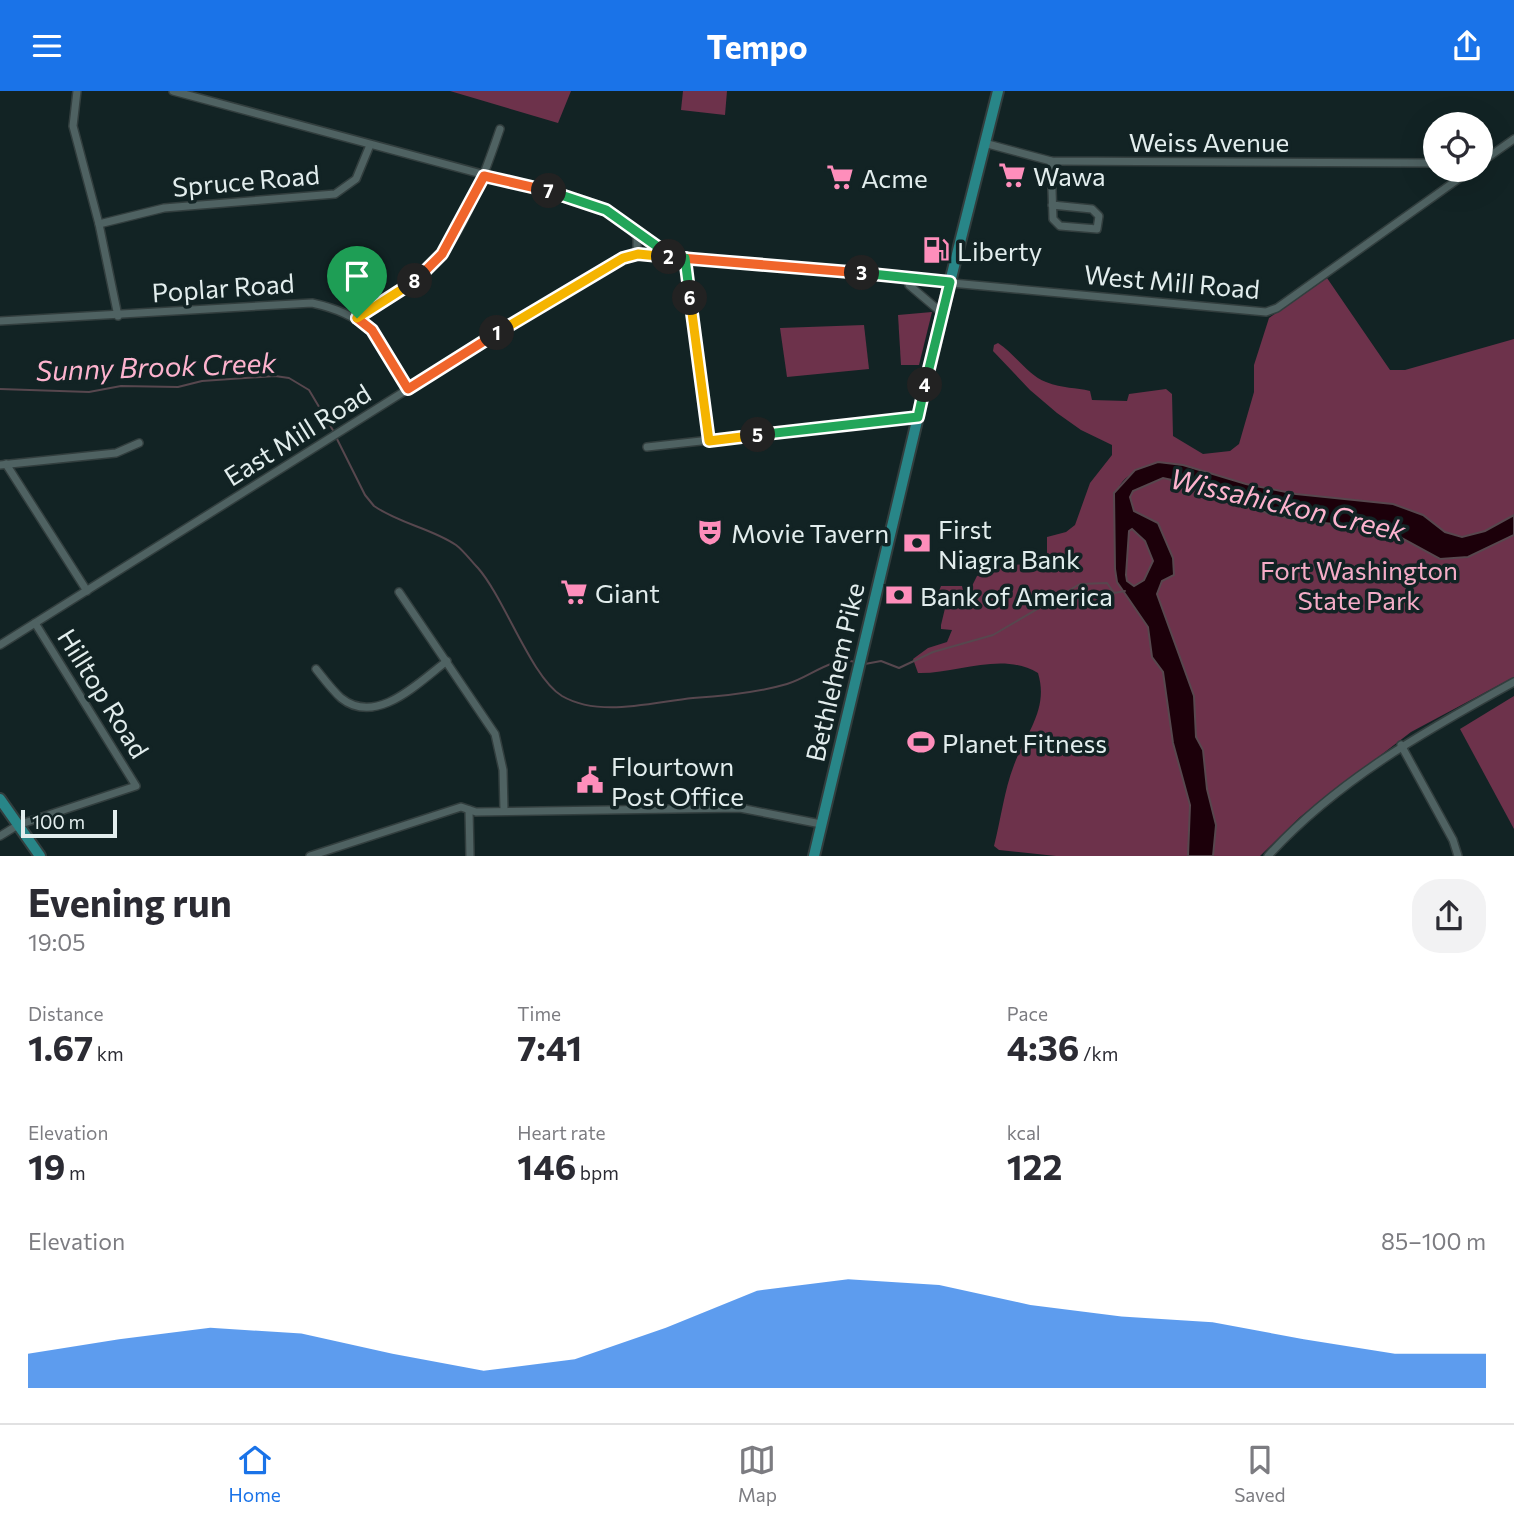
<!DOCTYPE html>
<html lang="en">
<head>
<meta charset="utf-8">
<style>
  :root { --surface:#fff; --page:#f2f2f3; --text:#2b2b33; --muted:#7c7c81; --line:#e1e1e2; --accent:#1a73e8 }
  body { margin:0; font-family:Commissioner,sans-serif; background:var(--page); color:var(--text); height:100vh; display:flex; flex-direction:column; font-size:26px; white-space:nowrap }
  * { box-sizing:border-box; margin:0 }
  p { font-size:23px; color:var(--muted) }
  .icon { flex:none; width:38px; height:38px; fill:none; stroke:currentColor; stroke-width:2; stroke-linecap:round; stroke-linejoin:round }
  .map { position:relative; height:765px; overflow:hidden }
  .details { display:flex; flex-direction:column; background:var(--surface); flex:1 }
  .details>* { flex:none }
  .buttons { position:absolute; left:1423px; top:21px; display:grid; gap:14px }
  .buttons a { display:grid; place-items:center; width:70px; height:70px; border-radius:50%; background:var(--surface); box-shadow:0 7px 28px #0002; font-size:35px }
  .scale { position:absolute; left:21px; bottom:18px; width:96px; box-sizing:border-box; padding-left:7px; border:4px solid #e2eded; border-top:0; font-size:19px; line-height:24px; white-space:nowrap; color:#e2eded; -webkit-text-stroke:5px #122324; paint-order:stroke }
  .pin { position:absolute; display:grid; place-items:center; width:60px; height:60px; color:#fff; margin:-72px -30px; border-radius:50% 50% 50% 0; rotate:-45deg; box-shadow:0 0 7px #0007 }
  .pin .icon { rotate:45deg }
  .km { position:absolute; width:35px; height:35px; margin:-18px; border-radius:50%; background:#222; color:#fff; font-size:19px; line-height:35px; text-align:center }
  .round { display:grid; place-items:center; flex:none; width:74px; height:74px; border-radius:28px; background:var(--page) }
  .overview { display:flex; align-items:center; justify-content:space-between; height:119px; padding:0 28px }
  h1 { font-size:38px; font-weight:700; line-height:52px }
  .stats { display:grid; grid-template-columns:repeat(3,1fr); gap:10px; height:119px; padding:7px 28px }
  .stats div { display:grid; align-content:center }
  .stats b { font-size:35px; font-weight:700 }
  .stats small { font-size:19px; font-weight:400 }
  .stats p { font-size:19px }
  .chart { height:196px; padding:14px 28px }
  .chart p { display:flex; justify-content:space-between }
  .chart svg { width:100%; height:126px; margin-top:7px; fill:var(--accent); opacity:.7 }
  header { display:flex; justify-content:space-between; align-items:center; height:91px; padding:0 28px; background:var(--accent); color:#fff; font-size:32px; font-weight:700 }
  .tabs { display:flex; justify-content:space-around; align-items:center; height:98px; border-top:2px solid var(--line); background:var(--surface); font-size:19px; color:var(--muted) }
  .tabs a { display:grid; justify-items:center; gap:4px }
  .tabs .current { color:var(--accent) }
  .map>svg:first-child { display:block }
  .green { fill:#6d324b; fill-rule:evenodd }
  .water { fill:#1c000a; stroke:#57474e; stroke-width:2; fill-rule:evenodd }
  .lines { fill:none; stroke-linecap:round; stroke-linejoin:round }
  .stream { stroke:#57474e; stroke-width:2 }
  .street-casing { stroke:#323e3e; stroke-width:10 }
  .primary-casing { stroke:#323e3e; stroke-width:14 }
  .street { stroke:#4f6262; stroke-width:7 }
  .primary { stroke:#288688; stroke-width:10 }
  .split-1-casing { stroke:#fff; stroke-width:14 }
  .split-2-casing { stroke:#fff; stroke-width:14 }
  .split-3-casing { stroke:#fff; stroke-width:14 }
  .split-4-casing { stroke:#fff; stroke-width:14 }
  .split-5-casing { stroke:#fff; stroke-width:14 }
  .split-6-casing { stroke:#fff; stroke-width:14 }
  .split-7-casing { stroke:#fff; stroke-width:14 }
  .split-8-casing { stroke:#fff; stroke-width:14 }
  .split-9-casing { stroke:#fff; stroke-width:14 }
  .split-1 { stroke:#f0652b; stroke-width:9 }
  .split-2 { stroke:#f5b400; stroke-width:9 }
  .split-3 { stroke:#f0652b; stroke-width:9 }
  .split-4 { stroke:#22a559; stroke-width:9 }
  .split-5 { stroke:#22a559; stroke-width:9 }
  .split-6 { stroke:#f5b400; stroke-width:9 }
  .split-7 { stroke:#22a559; stroke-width:9 }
  .split-8 { stroke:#f0652b; stroke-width:9 }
  .split-9 { stroke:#f5b400; stroke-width:9 }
  .labels { text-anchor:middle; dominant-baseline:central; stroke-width:7; stroke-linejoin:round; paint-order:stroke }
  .street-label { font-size:26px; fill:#e2eded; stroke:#122324 }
  .poi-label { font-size:26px; fill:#e2eded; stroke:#122324; text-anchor:start }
  .park-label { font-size:26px; fill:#f5acc7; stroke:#122324 }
  .water-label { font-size:28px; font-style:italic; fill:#fdb3ce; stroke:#122324 }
</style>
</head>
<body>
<header><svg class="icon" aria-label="menu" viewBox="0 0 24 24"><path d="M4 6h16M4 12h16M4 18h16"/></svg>Tempo<svg class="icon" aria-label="share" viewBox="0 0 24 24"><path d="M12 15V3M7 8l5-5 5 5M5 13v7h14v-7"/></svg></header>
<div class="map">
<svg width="1514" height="765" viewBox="0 0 1514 765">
  <rect width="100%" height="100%" fill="#122324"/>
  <g class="green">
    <polygon points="450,0 571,0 558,32"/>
    <polygon points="683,0 727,0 725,24 681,19"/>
    <path d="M1327,187L1390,279H1405L1514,248V586L1411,641L1300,726L1260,765H1056L999,759L994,755C1001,728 1004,700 1014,674C1026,642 1049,618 1038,582C1002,560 957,583 918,582L913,568L928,557L947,551L952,539L941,538V534L947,509L939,500L941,495H962L964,504L968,503L977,485L999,475L1044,472L1047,465V446L1066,441L1075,434L1090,392L1112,364V354L1081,339L1057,322L1030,299L993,260L994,254L998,252C1015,263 1028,284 1046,291C1063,298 1076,296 1090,300L1092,309L1127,310L1129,303L1166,298L1172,303L1173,345L1203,363L1230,360L1239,353L1254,301V274L1269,227ZM1170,372L1238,391L1151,378L1124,402L1116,434C1110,386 1127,381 1170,372Z"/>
    <polygon points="932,221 919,274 901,274 898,224"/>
    <polygon points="864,234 869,278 787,286 780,237"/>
    <polygon points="1514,605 1514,738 1460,638"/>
  </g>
  <path class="water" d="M1158,371L1183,374L1246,393L1296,403L1393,413L1423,424L1445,441L1462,446L1485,440L1514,424V444L1468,466L1440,468L1387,439L1297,429L1270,423L1172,389L1163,387L1133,400L1130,406L1134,420L1158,432L1173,467L1174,484L1162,490L1157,503L1194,605L1196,646L1203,659L1207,698L1216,734L1213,765H1188L1190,714L1173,652L1163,581L1152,566L1148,536L1117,491L1115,478L1114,402L1135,379ZM1132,438L1145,450L1153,470L1144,489L1134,495L1127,490L1126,484L1129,440Z"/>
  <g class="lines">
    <g class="stream">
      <polyline points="0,298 89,301 121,295 178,296 202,290 275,285 289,287 309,299 334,341"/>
      <path d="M336,346L365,404L374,415C400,433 431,437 456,454C464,460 471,470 478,477C505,508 531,586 562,605C600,627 653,611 693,607C726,605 756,602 787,593C811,586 831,565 856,571"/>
      <polyline points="865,573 881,570 899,577 933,561 993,544 1080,493 1107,492 1114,502 1125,500"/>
    </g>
    <defs>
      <g id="street">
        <polyline points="77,0 73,35 99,133 118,225"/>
        <polyline points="173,0 590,112 613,123 672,166"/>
        <polyline points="984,52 1051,70 1435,72"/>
        <polyline points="1051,70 1053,128 1060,135 1097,138 1099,125 1092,118 1052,114"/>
        <polyline points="1480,72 1514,48"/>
        <polyline points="99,133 164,117 335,103 356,88 370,54"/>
        <polyline points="631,138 637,146 637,163"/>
        <polyline points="685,167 709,350"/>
        <polyline points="910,187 909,194 942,222"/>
        <path d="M357,227C378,214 402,202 421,186C460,154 484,85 500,38"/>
        <path d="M0,230L312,212C372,225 379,249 408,298"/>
        <polyline points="647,356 918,326"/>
        <polyline points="6,373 87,500"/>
        <polyline points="0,374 116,362 139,352"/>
        <polyline points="399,501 495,643 503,679 504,719"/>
        <polyline points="0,554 585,187 615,170 637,163 1266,221 1277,217 1471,79"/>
        <path d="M316,578C324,588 332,599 341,607C377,636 420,590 447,570"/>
        <polyline points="1401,654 1453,749 1458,765"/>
        <polyline points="469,719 470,765"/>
        <polyline points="0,745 18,734 136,695 35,532"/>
        <polyline points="310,765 461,716 476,721 740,717 821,733"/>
        <path d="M1268,765C1336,690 1425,640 1514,591"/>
      </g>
      <g id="primary">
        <polyline points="0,708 40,765"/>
        <polyline points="814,765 948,199 998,0"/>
      </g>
    </defs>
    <use href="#street" class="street-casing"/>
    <use href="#primary" class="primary-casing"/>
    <use href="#street" class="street"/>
    <use href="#primary" class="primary"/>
  </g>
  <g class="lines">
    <defs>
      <polyline id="split-1" points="357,227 372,239 408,298 497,242"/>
      <polyline id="split-2" points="497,242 623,167 638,163 669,166"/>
      <polyline id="split-3" points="669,166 862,182"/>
      <polyline id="split-4" points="862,182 950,191 925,294"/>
      <polyline id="split-5" points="758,344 918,326 925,294"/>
      <polyline id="split-6" points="690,207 709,350 758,344"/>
      <polyline id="split-7" points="549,100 606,119 672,166 685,167 690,207"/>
      <polyline id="split-8" points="415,190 442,163 484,85 549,100"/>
      <polyline id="split-9" points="357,227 415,190"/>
    </defs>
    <use href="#split-1" class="split-1-casing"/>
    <use href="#split-2" class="split-2-casing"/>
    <use href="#split-3" class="split-3-casing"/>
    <use href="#split-4" class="split-4-casing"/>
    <use href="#split-5" class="split-5-casing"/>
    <use href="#split-6" class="split-6-casing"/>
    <use href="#split-7" class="split-7-casing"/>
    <use href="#split-8" class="split-8-casing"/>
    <use href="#split-9" class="split-9-casing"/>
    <use href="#split-1" class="split-1"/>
    <use href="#split-2" class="split-2"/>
    <use href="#split-3" class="split-3"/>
    <use href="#split-4" class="split-4"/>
    <use href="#split-5" class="split-5"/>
    <use href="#split-6" class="split-6"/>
    <use href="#split-7" class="split-7"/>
    <use href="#split-8" class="split-8"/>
    <use href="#split-9" class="split-9"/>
  </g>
  <defs>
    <symbol id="supermarket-bare" viewBox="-9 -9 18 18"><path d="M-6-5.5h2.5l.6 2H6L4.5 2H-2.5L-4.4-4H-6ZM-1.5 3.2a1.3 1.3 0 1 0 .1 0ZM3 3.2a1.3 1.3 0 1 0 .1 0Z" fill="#fe8ebb" stroke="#122324" stroke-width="2.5" paint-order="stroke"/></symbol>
    <symbol id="fuel-bare" viewBox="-9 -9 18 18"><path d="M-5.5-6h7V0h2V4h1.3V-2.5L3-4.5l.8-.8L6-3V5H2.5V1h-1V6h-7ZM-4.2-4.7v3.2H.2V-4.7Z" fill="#fe8ebb" stroke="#122324" stroke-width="2.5" paint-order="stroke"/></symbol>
    <symbol id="theatre-bare" viewBox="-9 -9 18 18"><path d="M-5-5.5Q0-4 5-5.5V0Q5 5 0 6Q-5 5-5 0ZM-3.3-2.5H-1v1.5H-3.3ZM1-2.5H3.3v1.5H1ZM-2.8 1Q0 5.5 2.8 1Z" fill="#fe8ebb" stroke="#122324" stroke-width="2.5" paint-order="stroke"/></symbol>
    <symbol id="bank-bare" viewBox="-9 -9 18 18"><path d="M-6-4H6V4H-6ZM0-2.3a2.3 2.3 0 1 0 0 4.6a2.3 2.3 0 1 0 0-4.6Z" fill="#fe8ebb" stroke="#122324" stroke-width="2.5" paint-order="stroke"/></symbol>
    <symbol id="stadium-bare" viewBox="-9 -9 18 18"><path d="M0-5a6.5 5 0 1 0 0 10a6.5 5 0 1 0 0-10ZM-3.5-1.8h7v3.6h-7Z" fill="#fe8ebb" stroke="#122324" stroke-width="2.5" paint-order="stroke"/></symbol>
    <symbol id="civic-bare" viewBox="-9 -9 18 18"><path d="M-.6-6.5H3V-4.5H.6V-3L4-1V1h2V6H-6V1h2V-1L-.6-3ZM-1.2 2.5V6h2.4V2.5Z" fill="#fe8ebb" stroke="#122324" stroke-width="2.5" paint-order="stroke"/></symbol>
  </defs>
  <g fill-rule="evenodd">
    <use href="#supermarket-bare" x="993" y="65" width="38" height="38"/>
    <use href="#supermarket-bare" x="821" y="67" width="38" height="38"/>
    <use href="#fuel-bare" x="917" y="140" width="38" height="38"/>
    <use href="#theatre-bare" x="691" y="422" width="38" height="38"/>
    <use href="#bank-bare" x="898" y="433" width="38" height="38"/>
    <use href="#supermarket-bare" x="555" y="482" width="38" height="38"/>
    <use href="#bank-bare" x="880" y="485" width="38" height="38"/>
    <use href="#stadium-bare" x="902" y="632" width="38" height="38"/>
    <use href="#civic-bare" x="571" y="670" width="38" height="38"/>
  </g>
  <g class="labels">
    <g class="street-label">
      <text x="1209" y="50">Weiss Avenue</text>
      <text transform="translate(246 89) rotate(-5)">Spruce Road</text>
      <text transform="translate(1172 190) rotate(5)">West Mill Road</text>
      <text transform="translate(223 196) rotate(-4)">Poplar Road</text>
      <text transform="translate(297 343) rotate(-32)">East Mill Road</text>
      <text transform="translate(834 581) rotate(-77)">Bethlehem Pike</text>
      <text transform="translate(104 602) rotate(58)">Hilltop Road</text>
    </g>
    <g class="poi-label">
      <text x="1033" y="84">Wawa</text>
      <text x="861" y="86">Acme</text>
      <text x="957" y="159">Liberty</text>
      <text x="938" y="437">First<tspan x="938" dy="30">Niagra Bank</tspan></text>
      <text x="731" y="441">Movie Tavern</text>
      <text x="595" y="501">Giant</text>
      <text x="920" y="504">Bank of America</text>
      <text x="942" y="651">Planet Fitness</text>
      <text x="611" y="674">Flourtown<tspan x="611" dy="30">Post Office</tspan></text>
    </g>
    <g class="park-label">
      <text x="1359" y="478">Fort Washington<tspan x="1359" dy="30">State Park</tspan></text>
    </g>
    <g class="water-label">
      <text transform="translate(156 275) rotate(-2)">Sunny Brook Creek</text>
      <text transform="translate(1288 413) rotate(13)">Wissahickon Creek</text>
    </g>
  </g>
</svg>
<div class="buttons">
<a><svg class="icon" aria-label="locate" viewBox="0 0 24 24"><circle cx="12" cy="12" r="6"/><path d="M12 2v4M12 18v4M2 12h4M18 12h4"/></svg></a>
</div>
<div class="scale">100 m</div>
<div class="pin" style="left:357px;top:227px;background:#1e9e55"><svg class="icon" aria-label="arrive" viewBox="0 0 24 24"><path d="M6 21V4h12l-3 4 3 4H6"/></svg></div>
<b class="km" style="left:497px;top:242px">1</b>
<b class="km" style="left:669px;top:166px">2</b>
<b class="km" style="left:862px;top:182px">3</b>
<b class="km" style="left:925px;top:294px">4</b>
<b class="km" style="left:758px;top:344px">5</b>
<b class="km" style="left:690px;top:207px">6</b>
<b class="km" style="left:549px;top:100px">7</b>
<b class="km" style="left:415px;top:190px">8</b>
</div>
<section class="details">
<div class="overview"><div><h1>Evening run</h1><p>19:05</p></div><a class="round"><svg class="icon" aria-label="share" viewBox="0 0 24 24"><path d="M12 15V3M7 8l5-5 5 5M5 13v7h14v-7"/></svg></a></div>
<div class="stats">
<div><p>Distance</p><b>1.67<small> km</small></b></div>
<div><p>Time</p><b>7:41</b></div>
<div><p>Pace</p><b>4:36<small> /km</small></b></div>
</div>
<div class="stats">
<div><p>Elevation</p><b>19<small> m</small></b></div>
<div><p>Heart rate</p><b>146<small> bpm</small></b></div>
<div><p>kcal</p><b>122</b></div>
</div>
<div class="chart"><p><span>Elevation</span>85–100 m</p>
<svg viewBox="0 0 160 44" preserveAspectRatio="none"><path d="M0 44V32L10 27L20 23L30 25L40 32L50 38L60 34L70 23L80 10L90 6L100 8L110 15L120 19L130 21L140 27L150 32L160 32V44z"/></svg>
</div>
</section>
<nav class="tabs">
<a class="current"><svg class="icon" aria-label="home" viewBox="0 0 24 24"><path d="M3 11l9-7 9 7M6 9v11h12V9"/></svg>Home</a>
<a><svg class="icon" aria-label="map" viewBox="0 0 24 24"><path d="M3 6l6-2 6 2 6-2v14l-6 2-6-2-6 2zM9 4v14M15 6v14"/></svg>Map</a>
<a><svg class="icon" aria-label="saved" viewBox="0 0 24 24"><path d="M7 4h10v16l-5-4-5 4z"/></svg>Saved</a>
</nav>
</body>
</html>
